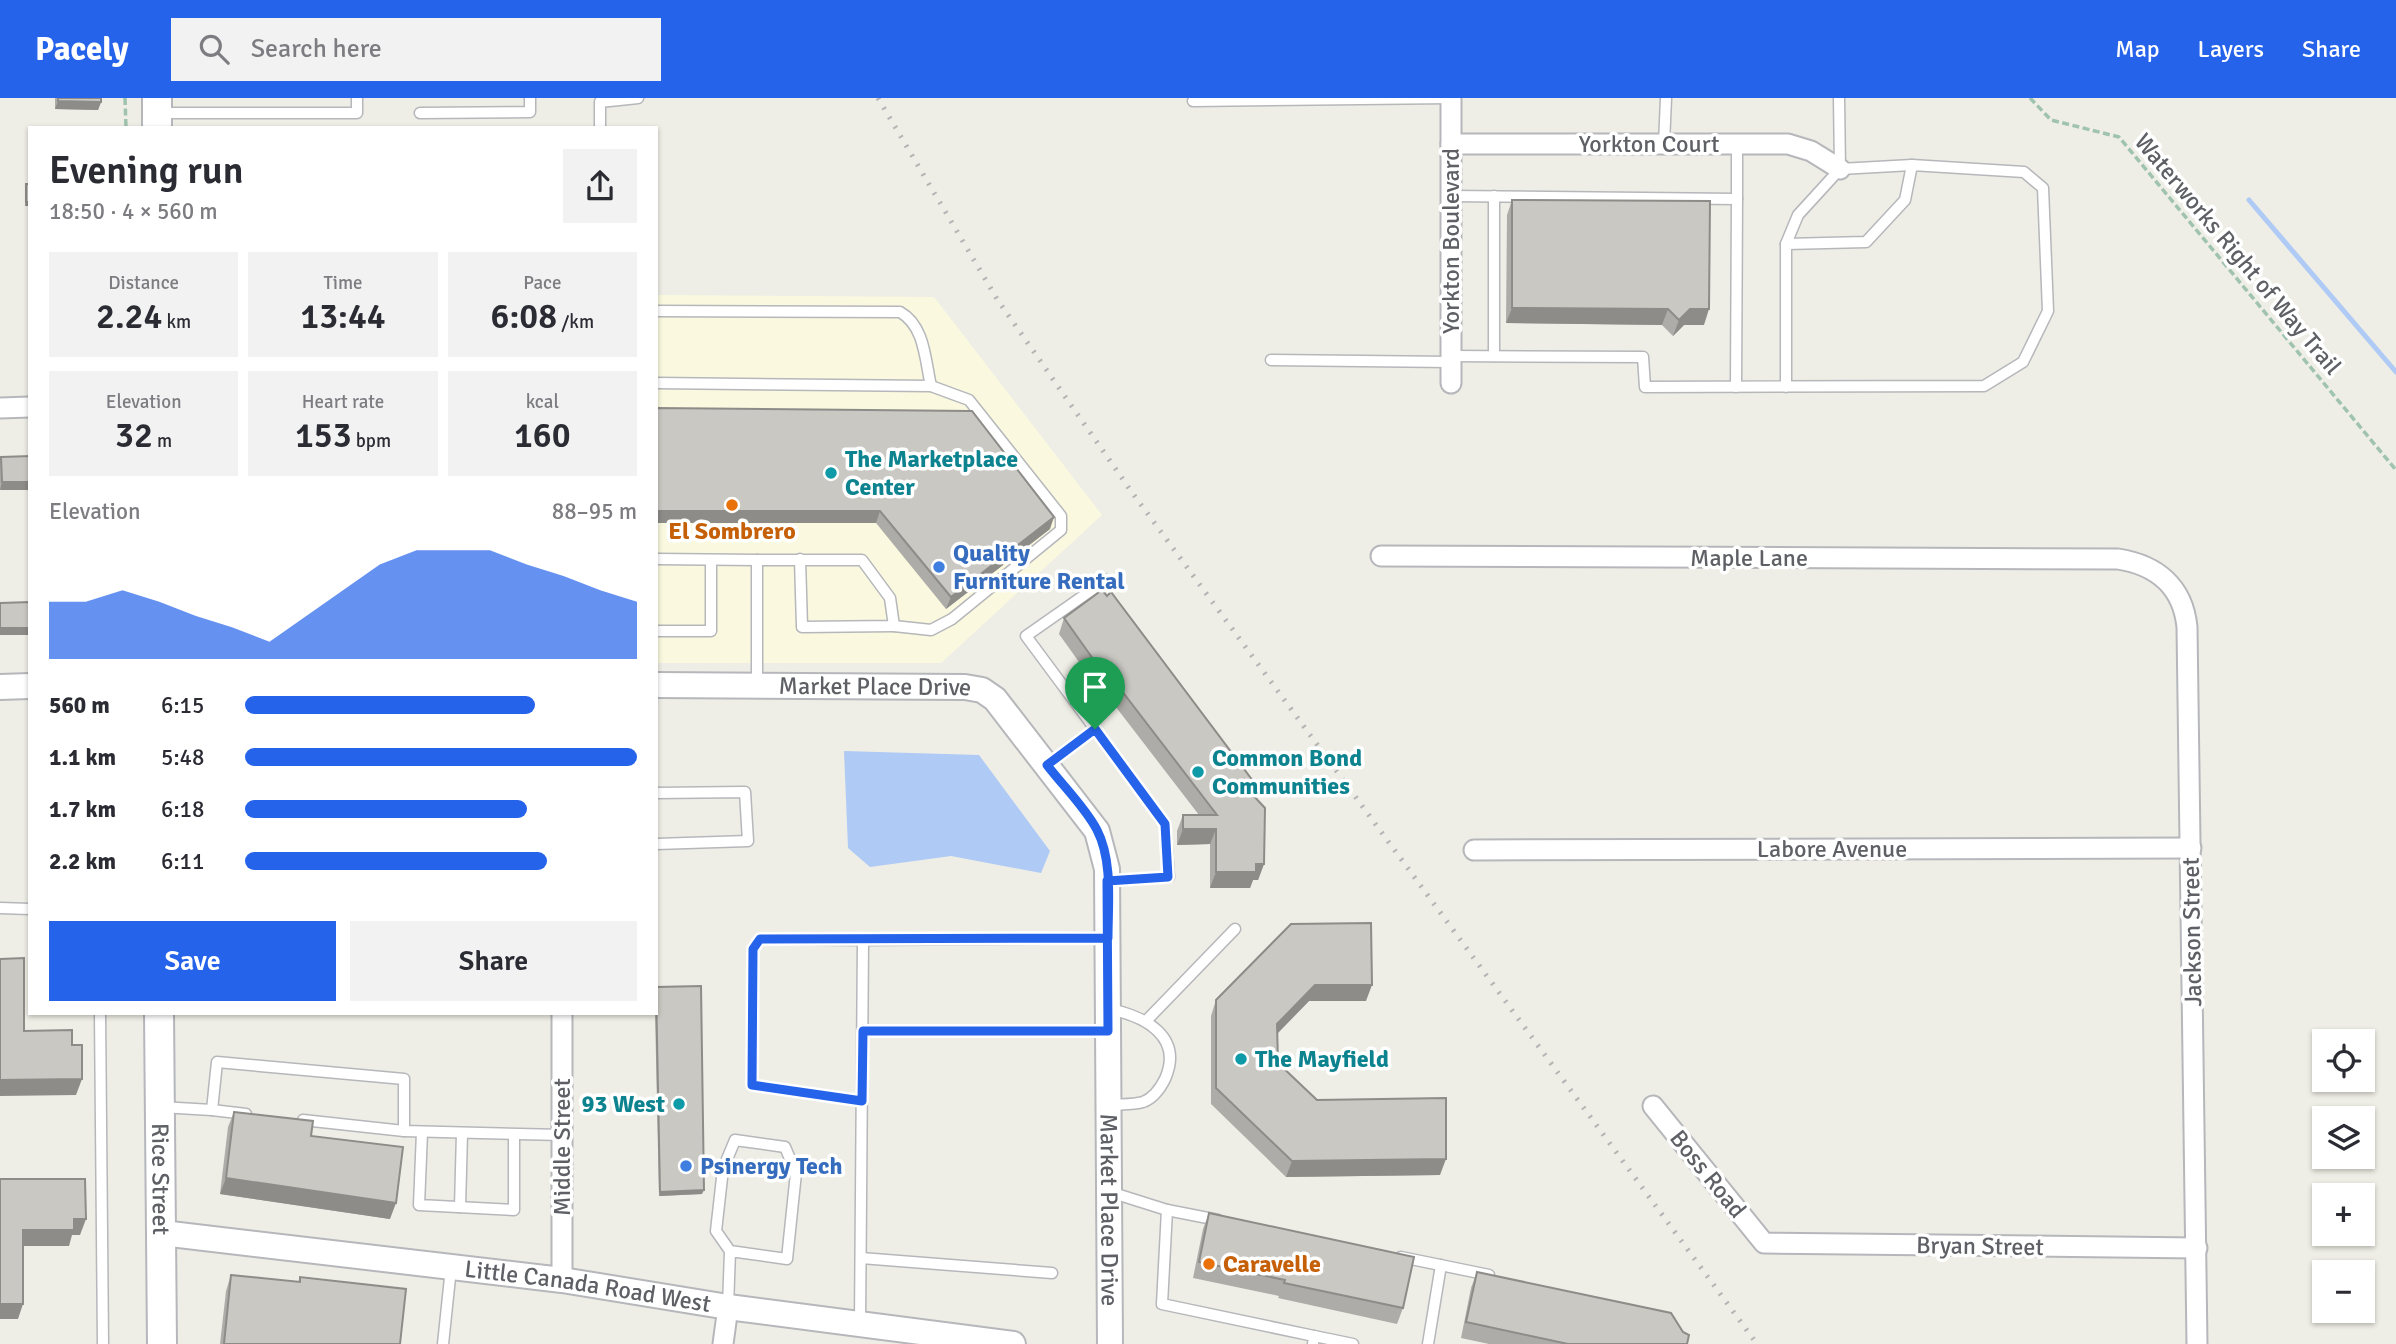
<!DOCTYPE html>
<html lang="en">
<head>
<meta charset="utf-8">
<style>
  :root { --surface:#fff; --page:#f2f2f3; --text:#2b2b33; --muted:#7c7c81; --accent:#2563eb }
  body { margin:0; font-family:Signika,sans-serif; background:var(--page); color:var(--text); height:100vh; display:flex; flex-direction:column; font-size:26px; white-space:nowrap }
  * { box-sizing:border-box; margin:0 }
  p { font-size:23px; color:var(--muted) }
  .icon { flex:none; width:38px; height:38px; fill:none; stroke:currentColor; stroke-width:2; stroke-linecap:round; stroke-linejoin:round }
  .map { position:relative; flex:1; overflow:hidden }
  .panel { position:absolute; left:28px; top:28px; width:630px; height:889px; display:flex; flex-direction:column; background:var(--surface); border-radius:0px; box-shadow:0 2px 5px #0004 }
  .panel>* { flex:none }
  .buttons { position:absolute; left:2312px; top:931px; display:grid; gap:14px }
  .buttons a { display:grid; place-items:center; width:63px; height:63px; border-radius:0px; background:var(--surface); box-shadow:0 2px 5px #0004; font-size:35px }
  .pin { position:absolute; display:grid; place-items:center; width:60px; height:60px; color:#fff; margin:-72px -30px; border-radius:50% 50% 50% 0; rotate:-45deg; box-shadow:0 0 7px #0007 }
  .pin .icon { rotate:45deg }
  .round { display:grid; place-items:center; flex:none; width:74px; height:74px; border-radius:0px; background:var(--page) }
  .head { display:flex; align-items:center; justify-content:space-between; height:119px; padding:0 21px }
  h1 { font-size:38px; font-weight:600; line-height:52px }
  .metrics { display:grid; grid-template-columns:repeat(3,1fr); gap:10px; height:119px; padding:7px 21px }
  .metrics div { display:grid; align-content:center; border-radius:0px; background:var(--page); text-align:center }
  .metrics b { font-size:35px; font-weight:600 }
  .metrics small { font-size:19px; font-weight:400 }
  .metrics p { font-size:19px }
  .chart { height:196px; padding:14px 21px }
  .chart p { display:flex; justify-content:space-between }
  .chart svg { width:100%; height:126px; margin-top:7px; fill:var(--accent); opacity:.7 }
  .primary-button { display:flex; gap:14px; margin-top:auto; padding:14px 21px }
  .primary-button a { flex:1; height:80px; border-radius:0px; background:var(--accent); color:#fff; font-size:28px; font-weight:600; line-height:80px; text-align:center }
  .primary-button a+a { background:var(--page); color:var(--text) }
  ul { padding:0 21px; list-style:none; font-size:23px }
  li { display:grid; grid-template-columns:112px 84px 1fr; align-items:center; height:52px }
  li i { height:18px; border-radius:9px; background:var(--accent) }
  header { display:flex; align-items:center; gap:42px; box-sizing:border-box; height:98px; padding:0 35px; background:var(--accent); color:#fff }
  header strong { font-size:33px }
  nav { display:flex; gap:38px; margin-inline-start:auto; font-size:24px }
  .search { width:490px; height:63px; background:var(--page); display:flex; align-items:center; gap:18px; box-sizing:border-box; padding:0 24px; border-radius:0px; color:var(--muted); font-size:26px }
  .map>svg:first-child { display:block }
  .commercial { fill:#faf9df }
  .water { fill:#afcaf5 }
  .lines { fill:none; stroke-linecap:round; stroke-linejoin:round }
  .stream { stroke:#afcaf5; stroke-width:5 }
  .service-casing { stroke:#b6b7bb; stroke-width:13 }
  .minor-casing { stroke:#b6b7bb; stroke-width:23 }
  .tertiary-casing { stroke:#b6b7bb; stroke-width:28 }
  .secondary-casing { stroke:#b5b7bc; stroke-width:32 }
  .path { stroke:#a0c3b0; stroke-width:3.5; stroke-dasharray:7 3.5; stroke-linecap:butt }
  .service { stroke:#fff; stroke-width:10 }
  .minor { stroke:#fff; stroke-width:19 }
  .tertiary { stroke:#fff; stroke-width:24 }
  .secondary { stroke:#fff; stroke-width:28 }
  .rail { stroke:#b4b4b5; stroke-width:5; stroke-dasharray:2 9; stroke-linecap:butt }
  .wall { fill:#aeaca8 }
  .shaded-wall { fill:#8d8c88 }
  .building { fill:#cac8c3; stroke:#8d8c88; stroke-width:2 }
  .route-casing { stroke:#fff; stroke-width:14 }
  .route { stroke:#2563eb; stroke-width:9 }
  .culture-dot { fill:#0f9aa8; stroke:#fff; stroke-width:2.5 }
  .food-dot { fill:#e8710a; stroke:#fff; stroke-width:2.5 }
  .shop-dot { fill:#3f7fe0; stroke:#fff; stroke-width:2.5 }
  .labels { text-anchor:middle; dominant-baseline:central; stroke-width:7; stroke-linejoin:round; paint-order:stroke }
  .street-label { font-size:24px; fill:#5e6065; stroke:#fff }
  .culture-label { font-size:24px; font-weight:bold; fill:#0d838f; stroke:#fff; text-anchor:start }
  .food-label { font-size:24px; font-weight:bold; fill:#c56008; stroke:#fff }
  .shop-label { font-size:24px; font-weight:bold; fill:#366cbe; stroke:#fff; text-anchor:start }
</style>
</head>
<body>
<header>
<strong>Pacely</strong>
<div class="search"><svg class="icon" aria-label="search" viewBox="0 0 24 24"><circle cx="10" cy="10" r="6"/><path d="M15 15l6 6"/></svg>Search here</div>
<nav><a>Map</a><a>Layers</a><a>Share</a></nav>
</header>
<div class="map">
<svg width="2396" height="1246" viewBox="0 0 2396 1246">
  <rect width="100%" height="100%" fill="#eeeee6"/>
  <polygon class="commercial" points="656,197 934,199 1102,417 941,565 656,565"/>
  <polygon class="water" points="844,653 979,657 1050,753 1041,775 951,758 870,769 848,750"/>
  <g class="lines">
    <polyline class="stream" points="2249,102 2396,274"/>
    <defs>
      <g id="service">
        <polyline points="1839,0 1840,71"/>
        <polyline points="1193,3 1451,0"/>
        <polyline points="158,15 357,15 357,0"/>
        <polyline points="420,15 530,14 530,0"/>
        <polyline points="600,30 600,4 638,0"/>
        <polyline points="1664,46 1666,0"/>
        <polyline points="1737,46 1737,101"/>
        <polyline points="1451,98 1737,101 1736,289"/>
        <polyline points="1494,98 1494,258"/>
        <polyline points="1786,146 1798,117 1840,71 1912,67"/>
        <path d="M656,213L900,214C925,228 925,262 931,288"/>
        <polyline points="1451,258 1643,259 1645,289 1984,288 2023,264 2048,213 2043,90 2024,74 1912,67 1905,102 1866,144 1786,146 1786,289"/>
        <polyline points="1271,262 1451,264"/>
        <polyline points="656,285 931,288 969,302 1061,418 1061,432 952,521 931,532 894,528"/>
        <polyline points="656,461 757,462 757,587"/>
        <polyline points="757,462 862,462 890,500 894,528 802,529 800,461"/>
        <polyline points="656,533 711,533 711,462"/>
        <polyline points="1095,631 1165,726 1169,779 1107,783"/>
        <polyline points="1047,667 1095,631 1026,538 1106,482"/>
        <polyline points="656,695 745,694 748,743 656,746"/>
        <polyline points="0,810 30,811"/>
        <path d="M1109,911C1144,918 1184,938 1165,981C1160,991 1154,1000 1143,1004C1133,1007 1120,1006 1110,1007"/>
        <polyline points="100,915 103,1246"/>
        <polyline points="1147,922 1235,831"/>
        <polyline points="863,933 1108,933"/>
        <polyline points="862,1003 752,987 753,851 760,841 863,842"/>
        <polyline points="161,1009 212,1012 217,964 404,981 404,1033 562,1037"/>
        <polyline points="212,1012 246,1016"/>
        <polyline points="303,1022 404,1033"/>
        <polyline points="422,1034 419,1107 514,1112 514,1037"/>
        <polyline points="1110,1094 1167,1112 1162,1206 1314,1238 1313,1246"/>
        <polyline points="460,1109 462,1035"/>
        <polyline points="1167,1112 1218,1122"/>
        <polyline points="1401,1159 1489,1177"/>
        <polyline points="861,1160 1052,1175"/>
        <polyline points="728,1209 730,1153 787,1161 796,1075 785,1049 735,1042 723,1071 716,1133 730,1153"/>
        <polyline points="860,1226 863,842 1106,840"/>
        <polyline points="1314,1238 1353,1246"/>
        <polyline points="443,1246 451,1170"/>
        <polyline points="1428,1246 1441,1167"/>
      </g>
      <g id="minor">
        <polyline points="1451,0 1451,285"/>
        <polyline points="1451,46 1788,46 1811,53 1840,71"/>
        <polyline points="0,310 30,309"/>
        <path d="M1381,458L2118,461C2157,467 2183,489 2187,529L2197,1246"/>
        <polyline points="1474,752 2191,750"/>
        <polyline points="562,915 562,1182"/>
        <polyline points="1653,1008 1764,1145 2197,1150"/>
        <polyline points="723,1246 728,1209"/>
      </g>
      <g id="tertiary">
        <path id="s1" d="M656,587L965,589L982,592L995,601L1097,733L1107,771L1110,1246"/>
        <polyline points="0,589 30,588"/>
        <path id="s2" d="M162,1135L562,1182L728,1209L1013,1246"/>
      </g>
      <g id="secondary">
        <polyline points="157,0 157,30"/>
        <path id="s3" d="M159,915L162,1246"/>
      </g>
    </defs>
    <use href="#service" class="service-casing"/>
    <use href="#minor" class="minor-casing"/>
    <use href="#tertiary" class="tertiary-casing"/>
    <use href="#secondary" class="secondary-casing"/>
    <g class="path">
      <polyline points="125,0 126,30"/>
      <polyline points="2030,0 2051,22 2119,39 2396,372"/>
    </g>
    <use href="#service" class="service"/>
    <use href="#minor" class="minor"/>
    <use href="#tertiary" class="tertiary"/>
    <use href="#secondary" class="secondary"/>
    <polyline class="rail" points="878,0 997,201 1131,393 1757,1246"/>
  </g>
  <g class="wall">
    <polygon points="55,0 101,0 101,4 98,12 55,11"/>
    <polygon points="26,86 30,86 30,108 25,108 25,90"/>
    <polygon points="1512,102 1704,227 1684,227 1673,238 1662,227 1506,225 1507,117"/>
    <polygon points="656,310 1050,431 946,511 876,425 656,425"/>
    <polygon points="30,358 0,392 0,362 1,359"/>
    <polygon points="1064,520 1256,687 1252,697 1264,766 1258,782 1253,782 1250,790 1210,790 1210,746 1177,747 1177,733 1183,717 1199,717 1109,600 1098,607 1090,596 1094,585 1059,536"/>
    <polygon points="1216,902 1366,903 1309,903 1277,936 1278,965 1317,1002 1440,1077 1286,1079 1211,1006 1211,918"/>
    <polygon points="655,915 656,915 702,1096 659,1098"/>
    <polygon points="234,1014 390,1121 220,1096 228,1029"/>
    <polygon points="1209,1115 1403,1210 1397,1226 1278,1200 1279,1198 1193,1180 1203,1131"/>
    <polygon points="1477,1174 1687,1246 1489,1246 1461,1240 1471,1190"/>
    <polygon points="231,1177 298,1184 300,1179 400,1246 220,1246 226,1193"/>
  </g>
  <g class="shaded-wall">
    <polygon points="58,3 101,4 98,12 55,11"/>
    <polygon points="26,104 30,104 30,108 25,108"/>
    <polygon points="1512,210 1668,211 1662,227 1506,225"/>
    <polygon points="1690,211 1709,211 1704,227 1684,227 1673,238 1679,222"/>
    <polygon points="2,384 30,384 30,392 0,392"/>
    <polygon points="656,413 880,413 876,425 656,425"/>
    <polygon points="1054,419 1050,431 946,511 951,499"/>
    <rect x="0" y="530" width="30" height="7"/>
    <polygon points="1115,584 1109,600 1098,607 1104,591"/>
    <polygon points="1256,687 1250,703 1248,692"/>
    <polygon points="1183,731 1216,731 1210,746 1177,747"/>
    <polygon points="1256,766 1264,766 1258,782 1253,782 1250,790 1210,790 1216,774"/>
    <polygon points="1315,887 1372,887 1366,903 1309,903 1271,942 1277,926"/>
    <polygon points="82,981 76,997 0,998 0,982"/>
    <polygon points="1446,1061 1440,1077 1286,1079 1292,1063"/>
    <polygon points="226,1080 396,1105 390,1121 220,1096"/>
    <polygon points="704,1092 702,1096 659,1098 660,1094"/>
    <polygon points="74,1121 86,1121 80,1137 72,1137 69,1148 17,1148 23,1132"/>
    <polygon points="0,1206 23,1206 18,1221 0,1221"/>
  </g>
  <g class="building">
    <polygon points="58,0 101,0 101,4 58,3"/>
    <rect x="26" y="86" width="4" height="18"/>
    <polygon points="1512,102 1710,103 1709,211 1690,211 1679,222 1668,211 1512,210"/>
    <polygon points="656,310 972,313 1054,419 951,499 880,413 656,413"/>
    <polygon points="30,358 30,384 2,384 1,359"/>
    <polygon points="1102,492 1107,498 1111,494 1256,687 1248,692 1265,710 1264,766 1256,766 1256,774 1216,774 1216,731 1183,731 1183,717 1217,717 1115,584 1104,591 1096,580 1103,575 1064,520"/>
    <polygon points="30,504 30,530 0,530 0,505"/>
    <polygon points="1371,825 1372,887 1315,887 1277,926 1278,965 1317,1002 1446,1000 1446,1061 1292,1063 1216,990 1216,902 1291,826"/>
    <polygon points="24,860 24,933 72,932 72,947 82,947 82,981 0,982 0,861"/>
    <polygon points="701,888 704,1092 660,1094 656,889"/>
    <polygon points="234,1014 313,1023 311,1038 403,1049 396,1105 226,1080"/>
    <polygon points="0,1081 85,1081 86,1121 74,1121 74,1132 23,1132 23,1206 0,1206"/>
    <polygon points="1209,1115 1414,1159 1403,1210 1284,1185 1285,1182 1199,1164"/>
    <polygon points="1477,1174 1671,1215 1683,1234 1689,1237 1687,1246 1568,1246 1466,1224"/>
    <polygon points="231,1177 300,1184 300,1179 406,1191 400,1246 224,1246"/>
  </g>
  <g class="lines">
    <defs>
      <path id="route" d="M1095,631L1047,667C1063,688 1085,709 1097,732C1113,763 1108,806 1108,840L760,841L753,851L752,987L862,1003L863,933H1108L1107,783L1168,779L1165,726L1095,631"/>
    </defs>
    <use href="#route" class="route-casing"/>
    <use href="#route" class="route"/>
  </g>
  <g class="culture-dot">
    <circle cx="831" cy="375" r="7"/>
    <circle cx="1198" cy="674" r="7"/>
    <circle cx="1241" cy="961" r="7"/>
    <circle cx="679" cy="1006" r="7"/>
  </g>
  <g class="food-dot">
    <circle cx="732" cy="407" r="7"/>
    <circle cx="1209" cy="1166" r="7"/>
  </g>
  <g class="shop-dot">
    <circle cx="939" cy="469" r="7"/>
    <circle cx="686" cy="1068" r="7"/>
  </g>
  <g class="labels">
    <g class="street-label">
      <text x="1649" y="46">Yorkton Court</text>
      <text transform="translate(1451 143) rotate(-90)">Yorkton Boulevard</text>
      <text transform="translate(2238 156) rotate(50)">Waterworks Right of Way Trail</text>
      <text x="1749" y="460">Maple Lane</text>
      <text stroke="none"><textPath href="#s1" startOffset="219">Market Place Drive</textPath></text>
      <text x="1832" y="751">Labore Avenue</text>
      <text transform="translate(2192 834) rotate(-91)">Jackson Street</text>
      <text transform="translate(562 1049) rotate(-90)">Middle Street</text>
      <text transform="translate(1708 1076) rotate(51)">Boss Road</text>
      <text stroke="none"><textPath href="#s3" startOffset="166">Rice Street</textPath></text>
      <text stroke="none"><textPath href="#s1" startOffset="889">Market Place Drive</textPath></text>
      <text transform="translate(1980 1148) rotate(1)">Bryan Street</text>
      <text stroke="none"><textPath href="#s2" startOffset="429">Little Canada Road West</textPath></text>
    </g>
    <g class="culture-label">
      <text x="845" y="361">The Marketplace<tspan x="845" dy="28">Center</tspan></text>
      <text x="1212" y="660">Common Bond<tspan x="1212" dy="28">Communities</tspan></text>
      <text x="1255" y="961">The Mayfield</text>
      <text x="665" y="1006" text-anchor="end">93 West</text>
    </g>
    <g class="food-label">
      <text x="732" y="433">El Sombrero</text>
      <text x="1223" y="1166" text-anchor="start">Caravelle</text>
    </g>
    <g class="shop-label">
      <text x="953" y="455">Quality<tspan x="953" dy="28">Furniture Rental</tspan></text>
      <text x="700" y="1068">Psinergy Tech</text>
    </g>
  </g>
</svg>
<div class="buttons">
<a><svg class="icon" aria-label="locate" viewBox="0 0 24 24"><circle cx="12" cy="12" r="6"/><path d="M12 2v4M12 18v4M2 12h4M18 12h4"/></svg></a>
<a><svg class="icon" aria-label="layers" viewBox="0 0 24 24"><path d="M12 4l9 5-9 5-9-5zM3 14l9 5 9-5"/></svg></a>
<a>+</a>
<a>−</a>
</div>
<div class="pin" style="left:1095px;top:631px;background:#1e9e55"><svg class="icon" aria-label="arrive" viewBox="0 0 24 24"><path d="M6 21V4h12l-3 4 3 4H6"/></svg></div>
<section class="panel">
<div class="head"><div><h1>Evening run</h1><p>18:50 · 4 × 560 m</p></div><a class="round"><svg class="icon" aria-label="share" viewBox="0 0 24 24"><path d="M12 15V3M7 8l5-5 5 5M5 13v7h14v-7"/></svg></a></div>
<div class="metrics">
<div><p>Distance</p><b>2.24<small> km</small></b></div>
<div><p>Time</p><b>13:44</b></div>
<div><p>Pace</p><b>6:08<small> /km</small></b></div>
</div>
<div class="metrics">
<div><p>Elevation</p><b>32<small> m</small></b></div>
<div><p>Heart rate</p><b>153<small> bpm</small></b></div>
<div><p>kcal</p><b>160</b></div>
</div>
<div class="chart"><p><span>Elevation</span>88–95 m</p>
<svg viewBox="0 0 160 44" preserveAspectRatio="none"><path d="M0 44V24L10 24L20 20L30 24L40 29L50 33L60 38L70 29L80 20L90 11L100 6L110 6L120 6L130 11L140 15L150 20L160 24V44z"/></svg>
</div>
<ul>
<li><b>560 m</b>6:15<i style="width:74%"></i></li>
<li><b>1.1 km</b>5:48<i style="width:100%"></i></li>
<li><b>1.7 km</b>6:18<i style="width:72%"></i></li>
<li><b>2.2 km</b>6:11<i style="width:77%"></i></li>
</ul>
<div class="primary-button"><a>Save</a><a>Share</a></div>
</section>
</div>
</body>
</html>
